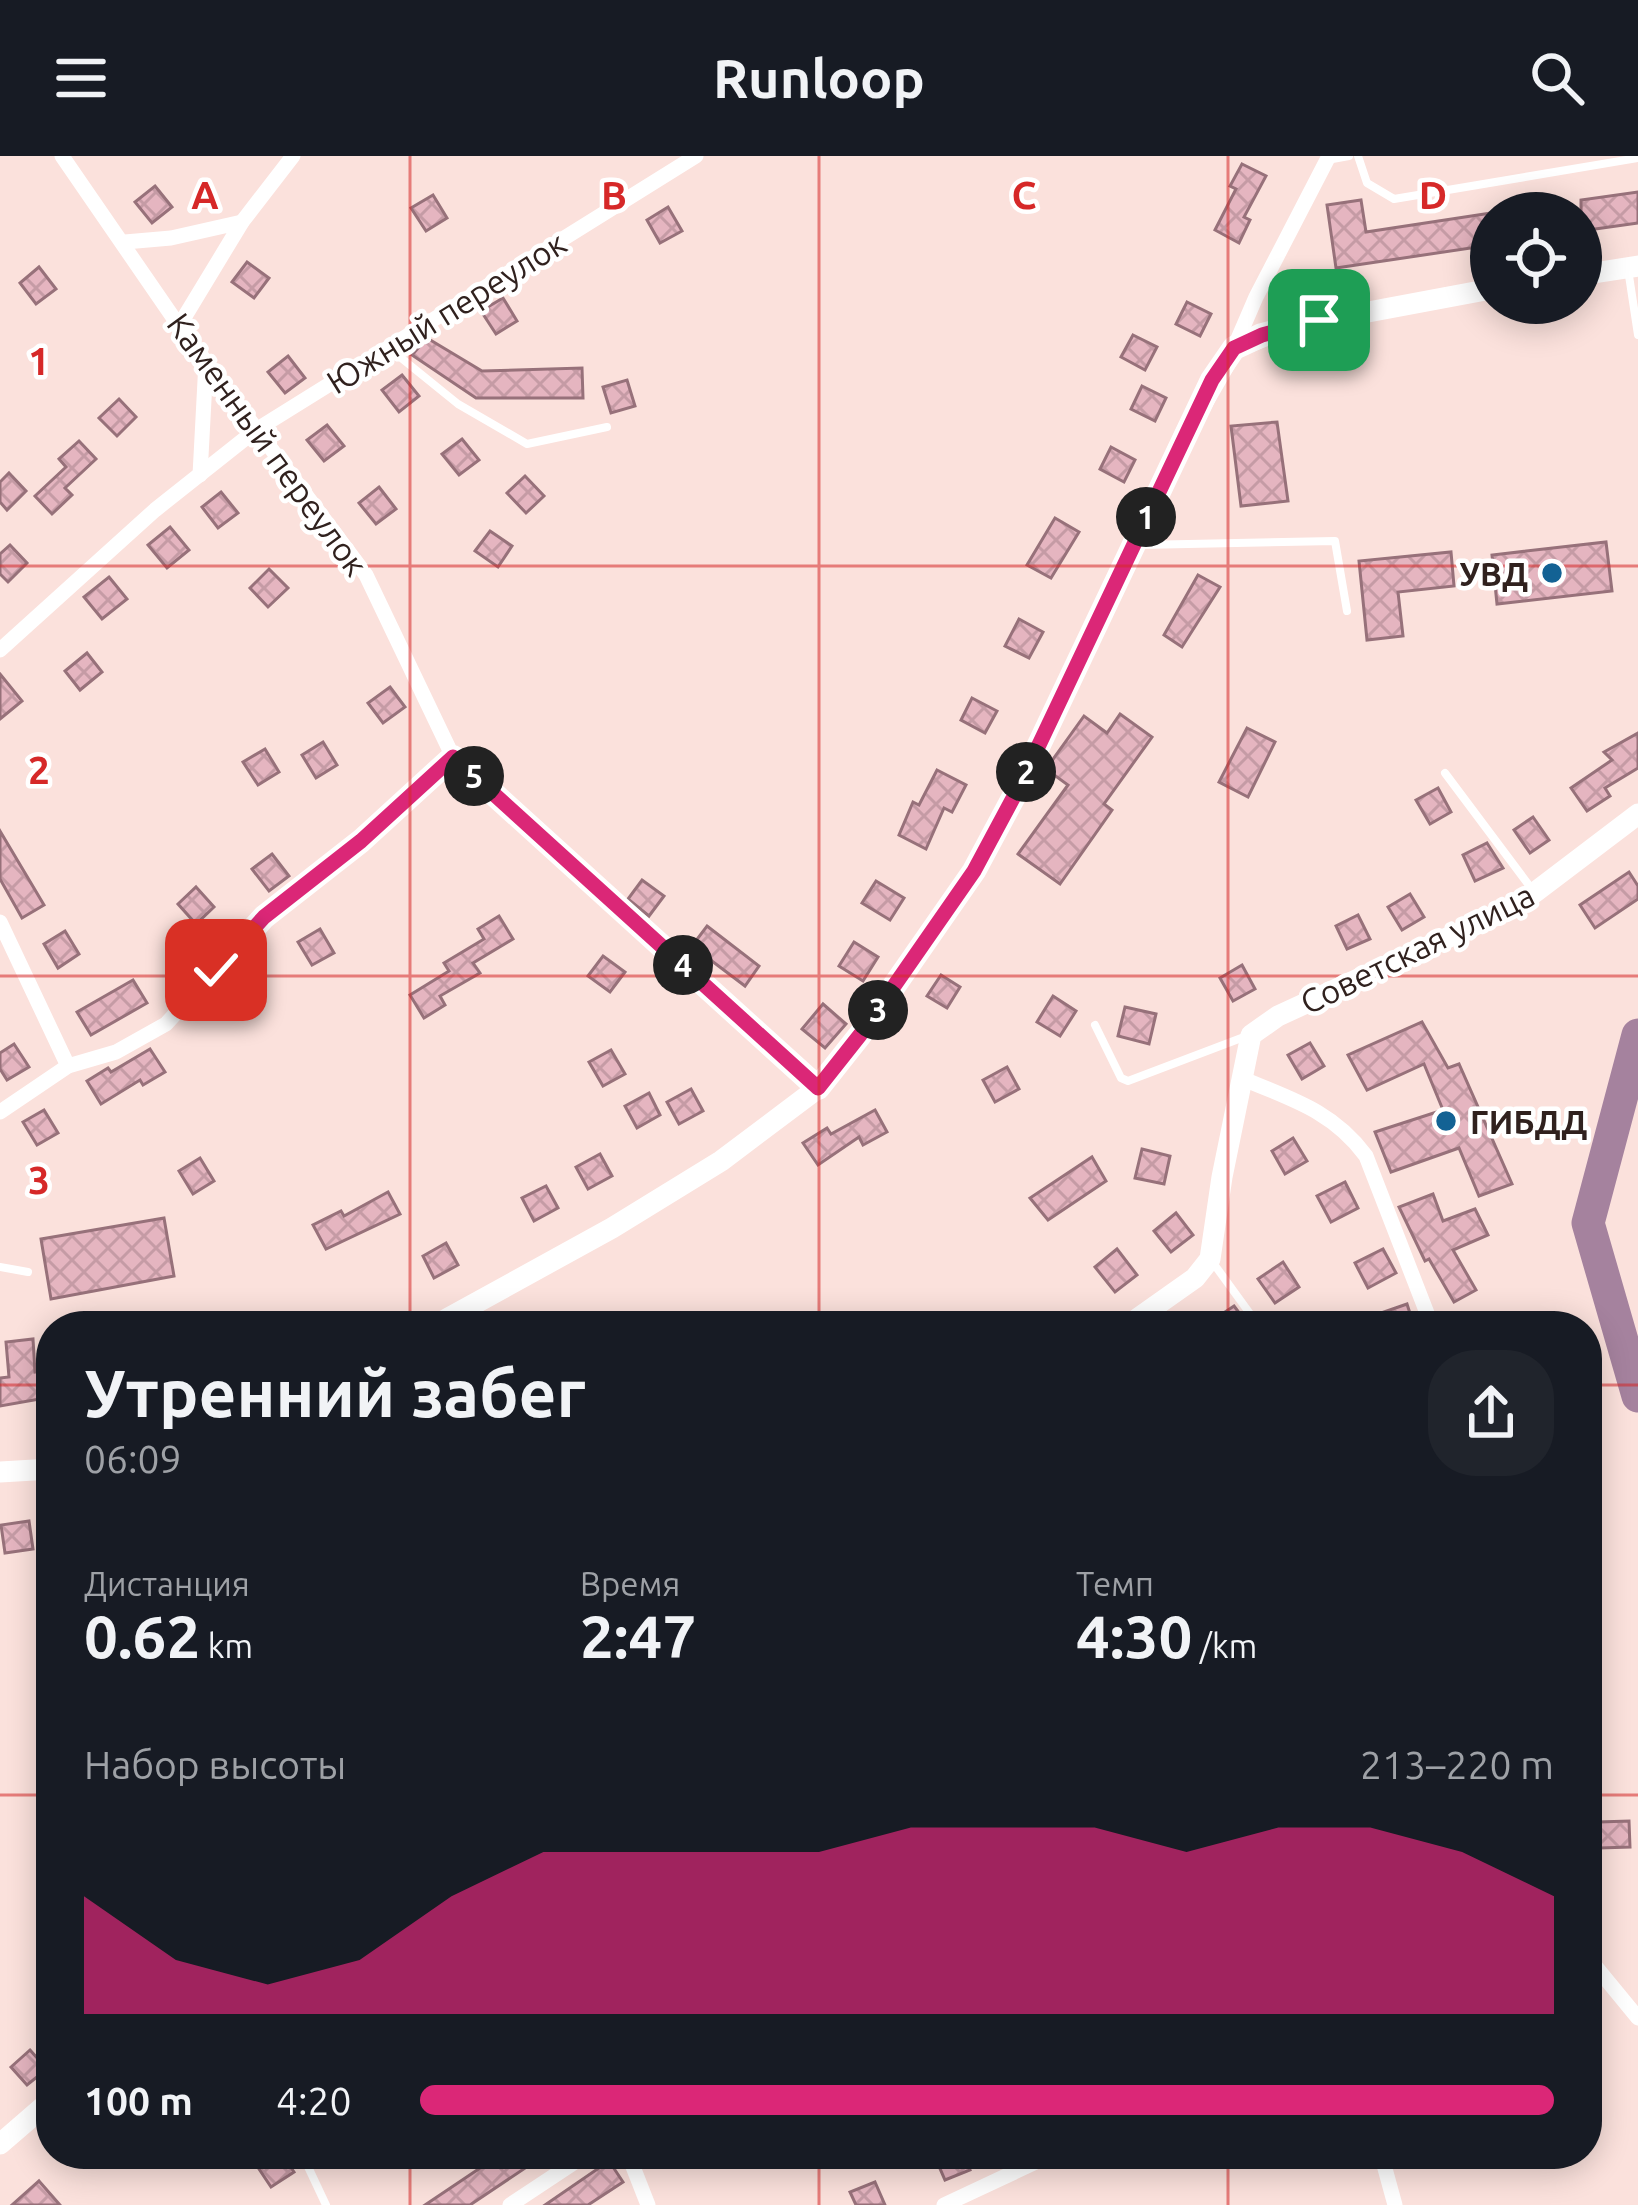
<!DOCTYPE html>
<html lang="ru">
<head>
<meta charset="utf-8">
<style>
  :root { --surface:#171b24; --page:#20242c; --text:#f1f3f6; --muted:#9ea1a6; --accent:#db2777 }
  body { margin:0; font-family:Ubuntu,sans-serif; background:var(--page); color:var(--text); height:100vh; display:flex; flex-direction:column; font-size:45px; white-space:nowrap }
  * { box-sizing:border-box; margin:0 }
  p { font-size:39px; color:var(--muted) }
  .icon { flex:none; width:66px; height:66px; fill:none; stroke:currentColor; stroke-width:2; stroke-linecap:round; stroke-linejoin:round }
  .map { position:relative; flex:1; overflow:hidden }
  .sheet { position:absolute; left:36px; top:1155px; width:1566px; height:858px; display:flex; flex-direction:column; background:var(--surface); border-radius:48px; box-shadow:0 6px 30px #0003 }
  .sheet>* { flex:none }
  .buttons { position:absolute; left:1470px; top:36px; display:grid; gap:24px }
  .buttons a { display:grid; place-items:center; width:132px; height:132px; border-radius:50%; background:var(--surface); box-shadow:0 6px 30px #0003; font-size:60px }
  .pin { position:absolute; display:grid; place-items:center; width:102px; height:102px; color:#fff; margin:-51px; border-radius:24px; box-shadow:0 6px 18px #0006 }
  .km { position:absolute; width:60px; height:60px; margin:-30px; border-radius:50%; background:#222; color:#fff; font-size:33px; line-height:60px; text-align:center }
  .round { display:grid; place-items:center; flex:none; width:126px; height:126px; border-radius:48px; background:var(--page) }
  .headline { display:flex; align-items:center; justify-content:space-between; height:204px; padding:0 48px }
  h1 { font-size:66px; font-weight:700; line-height:90px }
  .metrics { display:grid; grid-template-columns:repeat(3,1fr); gap:18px; height:204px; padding:12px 48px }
  .metrics div { display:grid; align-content:center }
  .metrics b { font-size:60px; font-weight:700 }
  .metrics small { font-size:33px; font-weight:400 }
  .metrics p { font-size:33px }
  .chart { height:336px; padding:24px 48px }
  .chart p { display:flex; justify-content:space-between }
  .chart svg { width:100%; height:216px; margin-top:12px; fill:var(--accent); opacity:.7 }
  ul { padding:0 48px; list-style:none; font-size:39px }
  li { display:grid; grid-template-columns:192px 144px 1fr; align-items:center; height:90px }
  li i { height:30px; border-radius:15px; background:var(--accent) }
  header { display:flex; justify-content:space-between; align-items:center; height:156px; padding:0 48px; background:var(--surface); font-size:54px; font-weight:700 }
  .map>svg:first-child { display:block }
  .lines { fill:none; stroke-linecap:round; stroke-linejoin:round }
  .river { stroke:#a5829e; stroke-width:33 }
  .building { fill:url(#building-cross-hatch); stroke:#97717a; stroke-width:3 }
  .lane { stroke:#fff; stroke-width:8 }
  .street { stroke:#fff; stroke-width:15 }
  .secondary { stroke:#fff; stroke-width:21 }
  .route-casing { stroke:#fff; stroke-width:24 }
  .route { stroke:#db2777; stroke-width:15 }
  .grid { fill:none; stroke:#d62828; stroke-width:3; stroke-opacity:0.55 }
  .poi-dot { fill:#136294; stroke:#fff; stroke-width:4.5 }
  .labels { text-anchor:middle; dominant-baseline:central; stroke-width:9; stroke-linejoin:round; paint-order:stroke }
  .street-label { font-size:33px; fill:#30211e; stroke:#fff }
  .poi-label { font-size:33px; font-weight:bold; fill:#30211e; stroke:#fff; text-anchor:end }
  .grid-label { font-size:39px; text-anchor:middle; font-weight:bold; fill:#d62828; stroke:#fff; stroke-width:9; stroke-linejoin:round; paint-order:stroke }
</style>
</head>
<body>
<header><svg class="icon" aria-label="menu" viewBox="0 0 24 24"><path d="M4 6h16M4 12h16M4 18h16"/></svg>Runloop<svg class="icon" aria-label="search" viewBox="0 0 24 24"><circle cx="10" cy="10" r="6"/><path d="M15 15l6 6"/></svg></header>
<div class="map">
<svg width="1638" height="2049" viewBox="0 0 1638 2049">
  <defs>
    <pattern id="building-cross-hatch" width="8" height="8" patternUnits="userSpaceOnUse" patternTransform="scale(3)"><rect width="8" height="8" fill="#e5b5c0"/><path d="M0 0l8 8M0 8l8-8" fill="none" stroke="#c59ba5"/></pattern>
  </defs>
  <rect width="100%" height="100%" fill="#fbe1dc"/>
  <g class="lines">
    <polyline class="river" points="1638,879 1588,1067 1638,1240"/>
  </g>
  <g class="building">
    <polygon points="1242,8 1266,20 1244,61 1250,64 1239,87 1215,74 1236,33 1230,30"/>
    <polygon points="155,30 172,51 152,67 135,46"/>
    <polygon points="1638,36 1638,67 1581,75 1581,44"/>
    <polygon points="433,39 447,62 426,75 411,52"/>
    <polygon points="1361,44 1366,76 1491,57 1491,89 1336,112 1327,49"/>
    <polygon points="668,51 682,75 660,87 647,64"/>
    <polygon points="247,106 269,122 254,142 232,126"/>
    <polygon points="39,111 56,133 36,148 20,127"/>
    <polygon points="503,142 517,165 496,178 481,155"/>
    <polygon points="1187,146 1211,158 1200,180 1176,168"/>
    <polygon points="1133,179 1157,191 1145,214 1121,201"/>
    <polygon points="427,182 482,215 582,212 583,242 476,242 412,199"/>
    <polygon points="288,200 305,222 285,237 268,216"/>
    <polygon points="402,219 419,240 399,256 382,234"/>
    <polygon points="627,224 635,250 611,257 603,231"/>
    <polygon points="1142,230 1166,242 1155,265 1131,253"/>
    <polygon points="119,243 136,261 117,280 99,262"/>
    <polygon points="1277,266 1288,345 1241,350 1231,270"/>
    <polygon points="327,269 344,290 324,305 307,284"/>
    <polygon points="462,283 479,304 459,319 442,298"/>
    <polygon points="79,285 96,303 65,332 72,339 52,358 35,340 66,311 59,303"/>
    <polygon points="1111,291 1135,304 1124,326 1100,313"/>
    <polygon points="9,317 26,335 7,354 0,346 0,326"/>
    <polygon points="525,320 544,340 526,357 507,337"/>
    <polygon points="379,331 396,353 376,368 359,347"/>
    <polygon points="221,336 238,357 218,372 202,351"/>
    <polygon points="1055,362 1079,376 1051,422 1027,409"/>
    <polygon points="170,371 189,394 167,412 148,389"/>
    <polygon points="490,375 512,390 498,411 475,395"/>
    <polygon points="1606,386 1612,435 1497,448 1492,399"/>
    <polygon points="10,389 27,407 8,426 0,418 0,398"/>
    <polygon points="1451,396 1454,430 1398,436 1403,480 1367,484 1359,405"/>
    <polygon points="269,413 288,432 268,451 250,432"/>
    <polygon points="1198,419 1220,431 1182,491 1164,479"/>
    <polygon points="109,421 127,443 102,463 84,441"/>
    <polygon points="1019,463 1043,476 1029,502 1005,490"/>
    <polygon points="87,497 102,516 80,534 65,515"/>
    <polygon points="0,518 22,545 0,563"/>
    <polygon points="390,531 405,551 383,567 368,547"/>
    <polygon points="972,542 997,555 985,577 961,564"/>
    <polygon points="1120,558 1152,581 1104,648 1112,654 1060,728 1018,698 1068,629 1046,613 1084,560 1107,577"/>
    <polygon points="1247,572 1275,586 1248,641 1219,626"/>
    <polygon points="1638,577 1638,612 1605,632 1610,640 1587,655 1571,632 1612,604 1604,596"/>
    <polygon points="323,586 337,609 316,622 302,599"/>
    <polygon points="265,593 279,616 258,629 243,606"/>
    <polygon points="937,614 966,629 952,656 944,652 926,693 899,679 913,646 919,649"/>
    <polygon points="1438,632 1451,656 1430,668 1416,644"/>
    <polygon points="1533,661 1549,684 1530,697 1514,674"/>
    <polygon points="0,675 44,749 22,762 0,723"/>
    <polygon points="1487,687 1503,712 1475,725 1463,699"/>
    <polygon points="272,698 289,720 269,735 252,713"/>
    <polygon points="1629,716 1638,730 1638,743 1595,772 1580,749"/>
    <polygon points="642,724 664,740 649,760 628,743"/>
    <polygon points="876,725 904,742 890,764 862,747"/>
    <polygon points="196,731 214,751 196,768 178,748"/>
    <polygon points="1410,738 1424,761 1402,774 1388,751"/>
    <polygon points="1358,759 1370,783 1347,793 1336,770"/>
    <polygon points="499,760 513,783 473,807 480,817 440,840 445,849 424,862 410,839 449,815 444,807 484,783 478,773"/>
    <polygon points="707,770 759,810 745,830 692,790"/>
    <polygon points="320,773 334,797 312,809 298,786"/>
    <polygon points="65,775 79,798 58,812 44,788"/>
    <polygon points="854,786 878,801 863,825 839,810"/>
    <polygon points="603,800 625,816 610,836 588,820"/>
    <polygon points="1242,809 1255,833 1233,845 1220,822"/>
    <polygon points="941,819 960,831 947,852 927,840"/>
    <polygon points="133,824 147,847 91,879 77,856"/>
    <polygon points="1053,840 1076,855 1060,880 1037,866"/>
    <polygon points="823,848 846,868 825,892 802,873"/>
    <polygon points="1125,851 1156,858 1149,888 1118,880"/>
    <polygon points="1422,866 1448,912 1459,908 1512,1028 1479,1040 1459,992 1391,1016 1375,976 1443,954 1424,908 1367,934 1348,899"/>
    <polygon points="1310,887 1324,910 1302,923 1288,899"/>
    <polygon points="14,888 29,911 7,924 0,913 0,897"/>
    <polygon points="150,893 165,916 143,929 140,924 101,948 87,925 108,912 111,916"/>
    <polygon points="611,894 625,918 603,930 589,906"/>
    <polygon points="1007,911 1019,933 995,946 983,924"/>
    <polygon points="691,933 703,955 679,968 667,946"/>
    <polygon points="649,937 660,959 637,972 625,950"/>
    <polygon points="44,954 58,977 37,989 23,966"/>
    <polygon points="875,954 887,976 863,989 859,981 818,1009 803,987 827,972 831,978"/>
    <polygon points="1293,982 1307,1005 1285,1018 1272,995"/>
    <polygon points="1142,993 1170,1000 1164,1028 1135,1022"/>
    <polygon points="600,998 612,1020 588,1033 576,1011"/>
    <polygon points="1092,1001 1106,1025 1048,1064 1030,1042"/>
    <polygon points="200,1002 214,1025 193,1038 179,1015"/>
    <polygon points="1345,1026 1358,1052 1331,1066 1317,1040"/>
    <polygon points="546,1030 558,1052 534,1065 522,1042"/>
    <polygon points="388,1036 400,1058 326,1093 313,1069 341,1055 344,1060"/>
    <polygon points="1433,1038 1443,1065 1475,1053 1488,1079 1453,1094 1476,1134 1454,1146 1429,1103 1425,1105 1399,1051"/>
    <polygon points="1176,1057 1193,1079 1171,1096 1154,1075"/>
    <polygon points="164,1062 174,1120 51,1143 41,1083"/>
    <polygon points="446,1087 458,1109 434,1122 423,1100"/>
    <polygon points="1117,1093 1137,1119 1115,1136 1095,1111"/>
    <polygon points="1383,1093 1396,1117 1368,1132 1355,1107"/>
    <polygon points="1283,1106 1299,1131 1275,1147 1258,1123"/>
    <polygon points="1407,1148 1414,1170 1389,1170 1384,1156"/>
    <polygon points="1234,1150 1249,1170 1204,1170"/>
    <polygon points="33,1183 35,1216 51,1214 51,1241 0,1250 0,1222 9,1221 6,1186"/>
    <polygon points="29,1365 33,1393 5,1397 1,1369"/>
    <polygon points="1629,1665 1630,1691 1600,1692 1599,1666"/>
    <polygon points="30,1894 47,1913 27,1929 11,1911"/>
    <polygon points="275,1998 282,1998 294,2016 271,2031 257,2010"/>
    <polygon points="501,1998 546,1998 470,2049 425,2049"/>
    <polygon points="943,1998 963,1998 970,2014 945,2024 935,2001"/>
    <polygon points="609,2005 623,2026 588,2049 545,2049"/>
    <polygon points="39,2025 60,2049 12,2049"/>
    <polygon points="875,2026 885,2049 856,2049 850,2036"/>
  </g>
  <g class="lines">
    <g class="lane">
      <polyline points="1358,0 1367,27 1394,43 1638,2"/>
      <polyline points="1327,4 1349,0"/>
      <polyline points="1628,113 1638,179"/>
      <polyline points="390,193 458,248 527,288 607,271"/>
      <polyline points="1140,389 1335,385 1347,455"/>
      <polyline points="1445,617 1534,736"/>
      <polyline points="1095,869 1121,922 1128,925 1244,881"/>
      <polyline points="1211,1104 1259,1170"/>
      <polyline points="0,1111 28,1116"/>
      <polyline points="302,1998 326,2049"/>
    </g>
    <g class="street">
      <polyline points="62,0 179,170 366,419 453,601 818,932"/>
      <polyline points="125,86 171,82 242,66"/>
      <polyline points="179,170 242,66 293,0"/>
      <polyline points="1234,192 1256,141 1329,0"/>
      <polyline points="200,319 206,206"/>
      <polyline points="0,494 155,354 256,274 696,0"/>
      <polyline points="0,766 68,910"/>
      <path d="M1243,923C1292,943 1334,956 1366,1000L1432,1170"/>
      <polyline points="0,956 68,910 116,896 166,868 264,761 361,685 453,601"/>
      <polyline points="1587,1800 1638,1862"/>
      <polyline points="628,1998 648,2049"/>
      <polyline points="1381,1998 1395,2049"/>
      <polyline points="510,2049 587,1998"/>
      <polyline points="944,2049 1053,1998"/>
    </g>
    <g class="secondary">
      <polyline points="1581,119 1638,110"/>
      <polyline points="434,1170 612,1072 721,1005 818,932 854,887 974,715 1019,631 1189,270 1234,192 1288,171 1491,133"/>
      <polyline points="1127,1170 1195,1122 1210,1103 1222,1021 1251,879 1278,860 1499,758 1534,737 1638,658"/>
      <polyline points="0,1316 51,1313"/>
      <polyline points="0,1988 51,1944"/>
    </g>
  </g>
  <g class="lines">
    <defs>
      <polyline id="route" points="216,814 264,761 361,685 453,601 818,932 860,879 974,715 1019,631 1212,224 1234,192 1262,179 1319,164"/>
    </defs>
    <use href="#route" class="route-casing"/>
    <use href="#route" class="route"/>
  </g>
  <path class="grid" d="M410,0V1170M819,0V1170M1228,0V1170M0,410H1638M0,820H1638M0,1229H51M1587,1229H1638M0,1639H51M1587,1639H1638M410,1998V2049M819,1998V2049M1228,1998V2049"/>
  <g class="poi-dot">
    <circle cx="1552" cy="417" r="12"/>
    <circle cx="1446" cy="965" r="12"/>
  </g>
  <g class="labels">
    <g class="street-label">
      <text transform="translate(446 156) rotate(-32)">Южный переулок</text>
      <text transform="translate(268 288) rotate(54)">Каменный переулок</text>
      <text transform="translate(1417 792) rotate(-26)">Советская улица</text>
    </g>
    <g class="poi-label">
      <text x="1528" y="417">УВД</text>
      <text x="1470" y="965" text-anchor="start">ГИБДД</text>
    </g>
  </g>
  <g class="grid-label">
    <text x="205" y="53">A</text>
    <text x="614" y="53">B</text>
    <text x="1024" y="53">C</text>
    <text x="1433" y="53">D</text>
    <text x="39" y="219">1</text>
    <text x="39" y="628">2</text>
    <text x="39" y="1038">3</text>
  </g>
</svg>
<div class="buttons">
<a><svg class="icon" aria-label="locate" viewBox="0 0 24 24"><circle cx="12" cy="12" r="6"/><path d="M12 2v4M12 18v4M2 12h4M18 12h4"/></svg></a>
</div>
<div class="pin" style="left:1319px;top:164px;background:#1e9e55"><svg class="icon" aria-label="arrive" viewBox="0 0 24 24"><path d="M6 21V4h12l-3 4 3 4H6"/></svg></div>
<div class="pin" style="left:216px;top:814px;background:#d93025"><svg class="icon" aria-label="check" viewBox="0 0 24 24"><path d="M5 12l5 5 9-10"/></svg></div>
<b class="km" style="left:1146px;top:361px">1</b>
<b class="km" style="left:1026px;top:616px">2</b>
<b class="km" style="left:878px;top:854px">3</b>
<b class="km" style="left:683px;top:809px">4</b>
<b class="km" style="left:474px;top:620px">5</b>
<section class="sheet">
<div class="headline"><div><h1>Утренний забег</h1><p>06:09</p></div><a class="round"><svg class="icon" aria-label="share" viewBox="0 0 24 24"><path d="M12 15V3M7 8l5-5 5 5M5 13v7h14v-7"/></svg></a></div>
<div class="metrics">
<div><p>Дистанция</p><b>0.62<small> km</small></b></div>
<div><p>Время</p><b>2:47</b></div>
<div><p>Темп</p><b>4:30<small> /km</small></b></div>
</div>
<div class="chart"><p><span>Набор высоты</span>213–220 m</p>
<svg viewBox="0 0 160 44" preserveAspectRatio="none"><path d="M0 44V20L10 33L20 38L30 33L40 20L50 11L60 11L70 11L80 11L90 6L100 6L110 6L120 11L130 6L140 6L150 11L160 20V44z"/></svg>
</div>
<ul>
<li><b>100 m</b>4:20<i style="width:100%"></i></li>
</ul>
</section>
</div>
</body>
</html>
